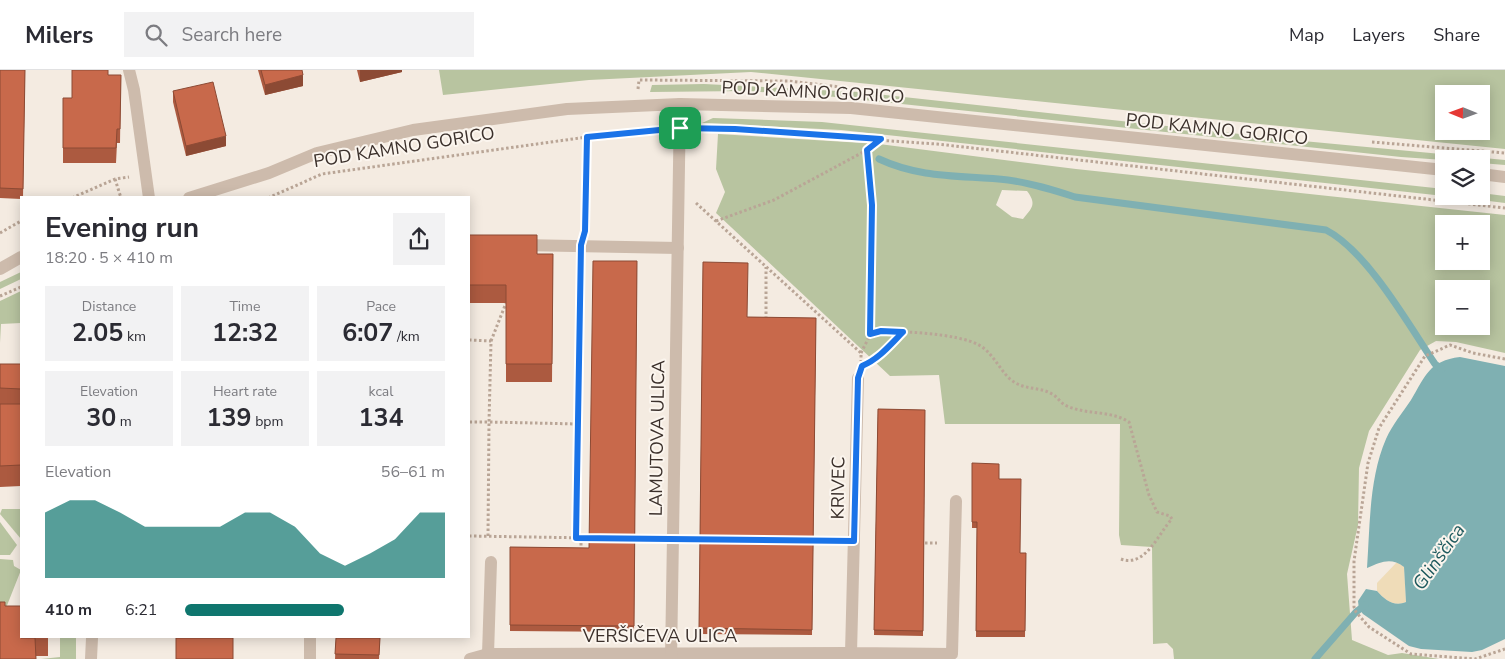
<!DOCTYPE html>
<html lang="en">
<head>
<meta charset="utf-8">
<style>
  :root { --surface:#fff; --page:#f2f2f3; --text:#2b2b33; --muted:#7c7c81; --line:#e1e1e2; --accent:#0f766e }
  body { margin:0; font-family:"Nunito Sans",sans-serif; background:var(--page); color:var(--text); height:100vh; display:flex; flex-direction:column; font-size:19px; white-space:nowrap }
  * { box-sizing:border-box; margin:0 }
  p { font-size:16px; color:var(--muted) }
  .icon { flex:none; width:28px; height:28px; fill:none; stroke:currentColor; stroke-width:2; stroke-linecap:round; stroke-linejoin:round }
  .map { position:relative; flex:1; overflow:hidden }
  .side { position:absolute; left:20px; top:126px; width:450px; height:442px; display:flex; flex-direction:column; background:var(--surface); border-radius:0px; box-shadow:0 2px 12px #0003 }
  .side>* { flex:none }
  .needle { width:32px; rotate:271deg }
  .buttons { position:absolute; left:1435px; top:15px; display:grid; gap:10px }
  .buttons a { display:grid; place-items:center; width:55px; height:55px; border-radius:0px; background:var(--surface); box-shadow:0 2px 12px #0003; font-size:25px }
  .pin { position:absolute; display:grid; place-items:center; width:42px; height:42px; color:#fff; margin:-21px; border-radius:10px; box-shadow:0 2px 8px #0006 }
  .round { display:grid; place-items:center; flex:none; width:52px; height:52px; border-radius:0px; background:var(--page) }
  .overview { display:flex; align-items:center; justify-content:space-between; height:85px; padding:0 25px }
  h1 { font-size:28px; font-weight:700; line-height:38px }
  .stats { display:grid; grid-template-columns:repeat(3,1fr); gap:8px; height:85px; padding:5px 25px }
  .stats div { display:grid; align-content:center; border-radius:0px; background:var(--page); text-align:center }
  .stats b { font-size:25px; font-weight:700 }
  .stats small { font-size:14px; font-weight:400 }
  .stats p { font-size:14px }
  .chart { height:140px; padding:10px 25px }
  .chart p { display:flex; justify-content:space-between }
  .chart svg { width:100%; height:90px; margin-top:5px; fill:var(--accent); opacity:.7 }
  ul { padding:0 25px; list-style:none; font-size:16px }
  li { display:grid; grid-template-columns:80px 60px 1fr; align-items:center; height:38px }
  li i { height:12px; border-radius:6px; background:var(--accent) }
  header { display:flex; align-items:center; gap:30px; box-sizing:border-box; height:70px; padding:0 25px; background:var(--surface); border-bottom:1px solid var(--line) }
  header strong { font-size:24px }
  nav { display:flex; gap:28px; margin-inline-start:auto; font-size:18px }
  .search { width:350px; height:45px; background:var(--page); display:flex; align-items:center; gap:12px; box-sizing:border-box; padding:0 18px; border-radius:0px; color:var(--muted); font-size:19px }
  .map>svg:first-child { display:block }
  .green { fill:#b8c4a0; fill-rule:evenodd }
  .sand { fill:#efdcb8 }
  .water { fill:#7fb0b2 }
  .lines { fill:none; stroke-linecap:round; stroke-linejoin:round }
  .stream { stroke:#7fb0b2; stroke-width:7 }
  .path { stroke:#b9a596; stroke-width:3; stroke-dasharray:2.5 2.5; stroke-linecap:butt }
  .service { stroke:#cdbbac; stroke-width:12 }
  .minor { stroke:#cdbbac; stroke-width:12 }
  .wall { fill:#ac5a40 }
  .shaded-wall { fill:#8c4a34 }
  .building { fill:#c8694b; stroke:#8c4a34 }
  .route-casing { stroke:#fff; stroke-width:10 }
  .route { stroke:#1a73e8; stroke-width:6 }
  .labels { text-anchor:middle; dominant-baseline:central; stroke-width:4; stroke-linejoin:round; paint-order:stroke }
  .street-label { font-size:18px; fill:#3b302b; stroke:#fbf5ee }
  .water-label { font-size:19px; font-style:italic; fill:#1f5a5e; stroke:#fbf5ee }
</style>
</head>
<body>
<header>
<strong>Milers</strong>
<div class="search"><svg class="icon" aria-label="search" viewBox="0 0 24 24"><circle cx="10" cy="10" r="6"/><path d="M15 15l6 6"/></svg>Search here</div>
<nav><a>Map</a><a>Layers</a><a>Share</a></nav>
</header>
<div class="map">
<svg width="1505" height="589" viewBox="0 0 1505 589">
  <rect width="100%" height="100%" fill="#f4ebe1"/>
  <g class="green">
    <path d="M439,0H1505V79L751,2L589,10L443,25ZM1444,24H1481V61H1444Z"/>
    <polygon points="704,14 858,22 1303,71 1505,90 1505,95 1481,93 1481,89 1444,90 1401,87 826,26 746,21 650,22 652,15"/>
    <polygon points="713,48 822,52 1444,119 1444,126 841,60 702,53"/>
    <path d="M718,64L879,74L1076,99L1505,145V283L1456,272L1436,271L1420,280L1369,361L1359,398L1358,455L1347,504L1352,570L1388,585L1402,583L1439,589H1174L1173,579L1167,573L1153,574L1152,477L1121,475L1119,465L1120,354H945L939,305L890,306L716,143L725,122L716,99ZM1002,120L1027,121C1037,134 1032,138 1023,149L1012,147L996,135ZM1444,154H1481V191H1444ZM1444,219H1481V256H1444Z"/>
    <polygon points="1481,123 1505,126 1505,133 1449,126 1481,126"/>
    <polygon points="21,202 21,209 0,219 0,212"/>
    <polygon points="21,221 21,253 1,254 0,273 0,231"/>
    <polygon points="2,439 21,439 21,469 0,444"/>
    <polygon points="0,452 17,475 10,485 0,485"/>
    <polygon points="0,489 13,490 14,496 21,500 6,538 0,537"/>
    <polygon points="60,568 76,568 76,589 41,589 60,587"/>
  </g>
  <path class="sand" d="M1397,492L1404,497L1406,532C1394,537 1385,530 1377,521V513Z"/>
  <path class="water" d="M1460,287L1505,296V569L1482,580L1472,582L1421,579L1409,576L1363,544L1359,539L1358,531L1366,519L1377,521C1385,530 1394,537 1406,532L1404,497C1391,487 1381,492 1367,498C1370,456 1369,408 1386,369C1392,355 1403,342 1411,330C1426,305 1429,291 1460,287Z"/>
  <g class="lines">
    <g class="stream">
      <path d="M879,89C922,109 962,105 1008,110C1031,113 1053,120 1075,127L1326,160C1367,181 1409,255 1435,294L1442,299"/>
      <polyline points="1315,589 1356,542 1365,535"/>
    </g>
    <g class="path">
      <polyline points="638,19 639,10 788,11 849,18"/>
      <polyline points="697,58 937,74 1505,138"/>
      <polyline points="1372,72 1505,83"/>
      <polyline points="115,109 121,128"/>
      <polyline points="72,128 115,109 129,107"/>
      <polyline points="268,128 322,104 587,67 661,60"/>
      <polyline points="696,133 861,283 861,291"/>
      <polyline points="716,151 774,130 867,80 881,70"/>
      <polyline points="585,160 587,67"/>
      <polyline points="0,163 21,151"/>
      <polyline points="0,226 21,217"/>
      <polyline points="766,249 766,197"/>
      <path d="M870,265C891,258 960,264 979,275C993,283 999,299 1010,309C1024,321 1039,316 1052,324C1058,327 1061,334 1067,336C1087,345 1110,340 1129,352L1149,425L1157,442L1170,446L1172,449C1159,462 1146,498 1121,489"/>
      <polyline points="469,270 491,271 489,352 469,352"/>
      <polyline points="491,271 506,233"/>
      <polyline points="861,283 870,265 872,135 867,80"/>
      <polyline points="1505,289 1473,283 1450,275 1425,286 1379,358 1368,393 1354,491 1354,537 1356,542 1369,557 1411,584 1475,589 1505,579"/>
      <polyline points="867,294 882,284 903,262"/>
      <polyline points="469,466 592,468"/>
      <polyline points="488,466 489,352 578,354"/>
      <polyline points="576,468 580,193"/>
      <polyline points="581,468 581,481"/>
      <polyline points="630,468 657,469"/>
      <polyline points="810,471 837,471"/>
      <polyline points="920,473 937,473"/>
    </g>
    <g class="service">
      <polyline points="858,308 851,583 952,584 956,431"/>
      <polyline points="488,584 491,492"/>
      <polyline points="310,589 310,568"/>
    </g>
    <g class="minor">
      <polyline points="129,0 134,20 149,128"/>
      <polyline points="1481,104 1505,107"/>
      <polyline points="189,128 269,103 317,83 413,60 567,39 680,34 851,38 1444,100"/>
      <polyline points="521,175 678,178"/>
      <polyline points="0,199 21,187"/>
      <polyline points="91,589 92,568"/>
      <polyline points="470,589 488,584 851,583 851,589"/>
      <polyline points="671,589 680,34"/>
    </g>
  </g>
  <g class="wall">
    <polygon points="0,0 25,0 23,128 21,128 21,129 0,128"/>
    <polygon points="258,0 302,0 303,16 265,25"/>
    <polygon points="357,0 402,0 402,2 360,12"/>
    <polygon points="108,5 121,5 120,73 117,73 116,93 63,93 63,28 72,28"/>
    <polygon points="173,21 226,76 186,86 173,32"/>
    <polygon points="469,165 537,184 553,184 552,312 506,312 506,233 469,233"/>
    <polygon points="637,191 634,562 510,561 510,477 589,478"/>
    <polygon points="703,192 747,247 816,248 812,565 699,564"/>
    <polygon points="0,294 21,294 21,416 0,417"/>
    <polygon points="878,339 925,340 923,566 874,565"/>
    <polygon points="972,393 1020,483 1026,483 1025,567 976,567 977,458 972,458"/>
    <polygon points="0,532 5,532 5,536 21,536 21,568 48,568 48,586 36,586 36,589 0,589"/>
    <polygon points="336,568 380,568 379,589 335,589"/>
  </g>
  <g class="shaded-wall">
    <polygon points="360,0 402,0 402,2 360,12"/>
    <polygon points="303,5 303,16 265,25 265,15"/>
    <polygon points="226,66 226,76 186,86 186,76"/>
  </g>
  <g class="building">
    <polygon points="0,0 25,0 23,119 0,118"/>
    <polygon points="72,0 108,0 108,5 121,5 120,59 117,59 116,78 63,78 63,28 72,28"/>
    <polygon points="261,0 302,0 303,5 265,15"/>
    <polygon points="213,12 226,66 186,76 173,21"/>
    <polygon points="469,165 537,165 537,184 553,184 552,294 506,294 506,215 469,215"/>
    <polygon points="593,191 637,191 634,556 510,555 510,477 589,478"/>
    <polygon points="703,192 748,193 747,247 816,248 812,560 699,558"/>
    <polygon points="0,294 21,294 21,319 0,318"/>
    <polygon points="0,334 21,334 21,395 0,396"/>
    <polygon points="878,339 925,340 923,561 874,560"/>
    <polygon points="972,393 999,394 999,409 1021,409 1020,483 1026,483 1025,561 976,561 977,452 972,452"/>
    <polygon points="0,532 5,532 5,536 21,536 21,568 35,568 36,589 0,589"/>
    <rect x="176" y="568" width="57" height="21"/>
    <polygon points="336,568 380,568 379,585 335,584"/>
  </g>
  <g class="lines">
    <defs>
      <path id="route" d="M680,58L735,59L881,69L867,80L872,135L870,264L881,261L903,262C890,275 879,289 862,296L858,308L854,471L576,468L581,175L585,161L587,67Z"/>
    </defs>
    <use href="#route" class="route-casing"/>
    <use href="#route" class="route"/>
  </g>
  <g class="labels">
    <g class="street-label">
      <text transform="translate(813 22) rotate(3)">POD KAMNO GORICO</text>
      <text transform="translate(1217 59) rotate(6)">POD KAMNO GORICO</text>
      <text transform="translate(404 77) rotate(-9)">POD KAMNO GORICO</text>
      <text transform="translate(657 368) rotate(-89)">LAMUTOVA ULICA</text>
      <text transform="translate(838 418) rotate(-89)">KRIVEC</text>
      <text x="660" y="566">VERŠIČEVA ULICA</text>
    </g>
    <g class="water-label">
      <text transform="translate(1439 487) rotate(-55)">Glinščica</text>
    </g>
  </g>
</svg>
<div class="buttons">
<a><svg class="needle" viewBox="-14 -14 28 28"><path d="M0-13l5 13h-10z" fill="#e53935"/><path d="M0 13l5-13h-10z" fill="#7c7c81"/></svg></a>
<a><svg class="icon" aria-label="layers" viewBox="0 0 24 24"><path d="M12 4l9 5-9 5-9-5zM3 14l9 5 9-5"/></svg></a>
<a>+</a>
<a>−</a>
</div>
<div class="pin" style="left:680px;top:58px;background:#1e9e55"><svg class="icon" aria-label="arrive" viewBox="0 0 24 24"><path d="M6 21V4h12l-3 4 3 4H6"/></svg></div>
<section class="side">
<div class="overview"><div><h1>Evening run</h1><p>18:20 · 5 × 410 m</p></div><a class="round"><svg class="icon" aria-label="share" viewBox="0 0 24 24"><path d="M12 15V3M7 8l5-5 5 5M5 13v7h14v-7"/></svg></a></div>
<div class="stats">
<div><p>Distance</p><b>2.05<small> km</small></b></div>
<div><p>Time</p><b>12:32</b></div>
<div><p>Pace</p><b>6:07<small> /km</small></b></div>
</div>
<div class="stats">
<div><p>Elevation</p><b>30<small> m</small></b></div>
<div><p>Heart rate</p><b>139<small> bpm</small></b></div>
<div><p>kcal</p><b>134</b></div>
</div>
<div class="chart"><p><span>Elevation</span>56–61 m</p>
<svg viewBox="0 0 160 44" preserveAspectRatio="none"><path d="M0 44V12L10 6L20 6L30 12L40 19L50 19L60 19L70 19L80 12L90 12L100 19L110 32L120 38L130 32L140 25L150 12L160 12V44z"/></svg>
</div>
<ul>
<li><b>410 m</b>6:21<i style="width:61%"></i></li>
</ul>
</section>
</div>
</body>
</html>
